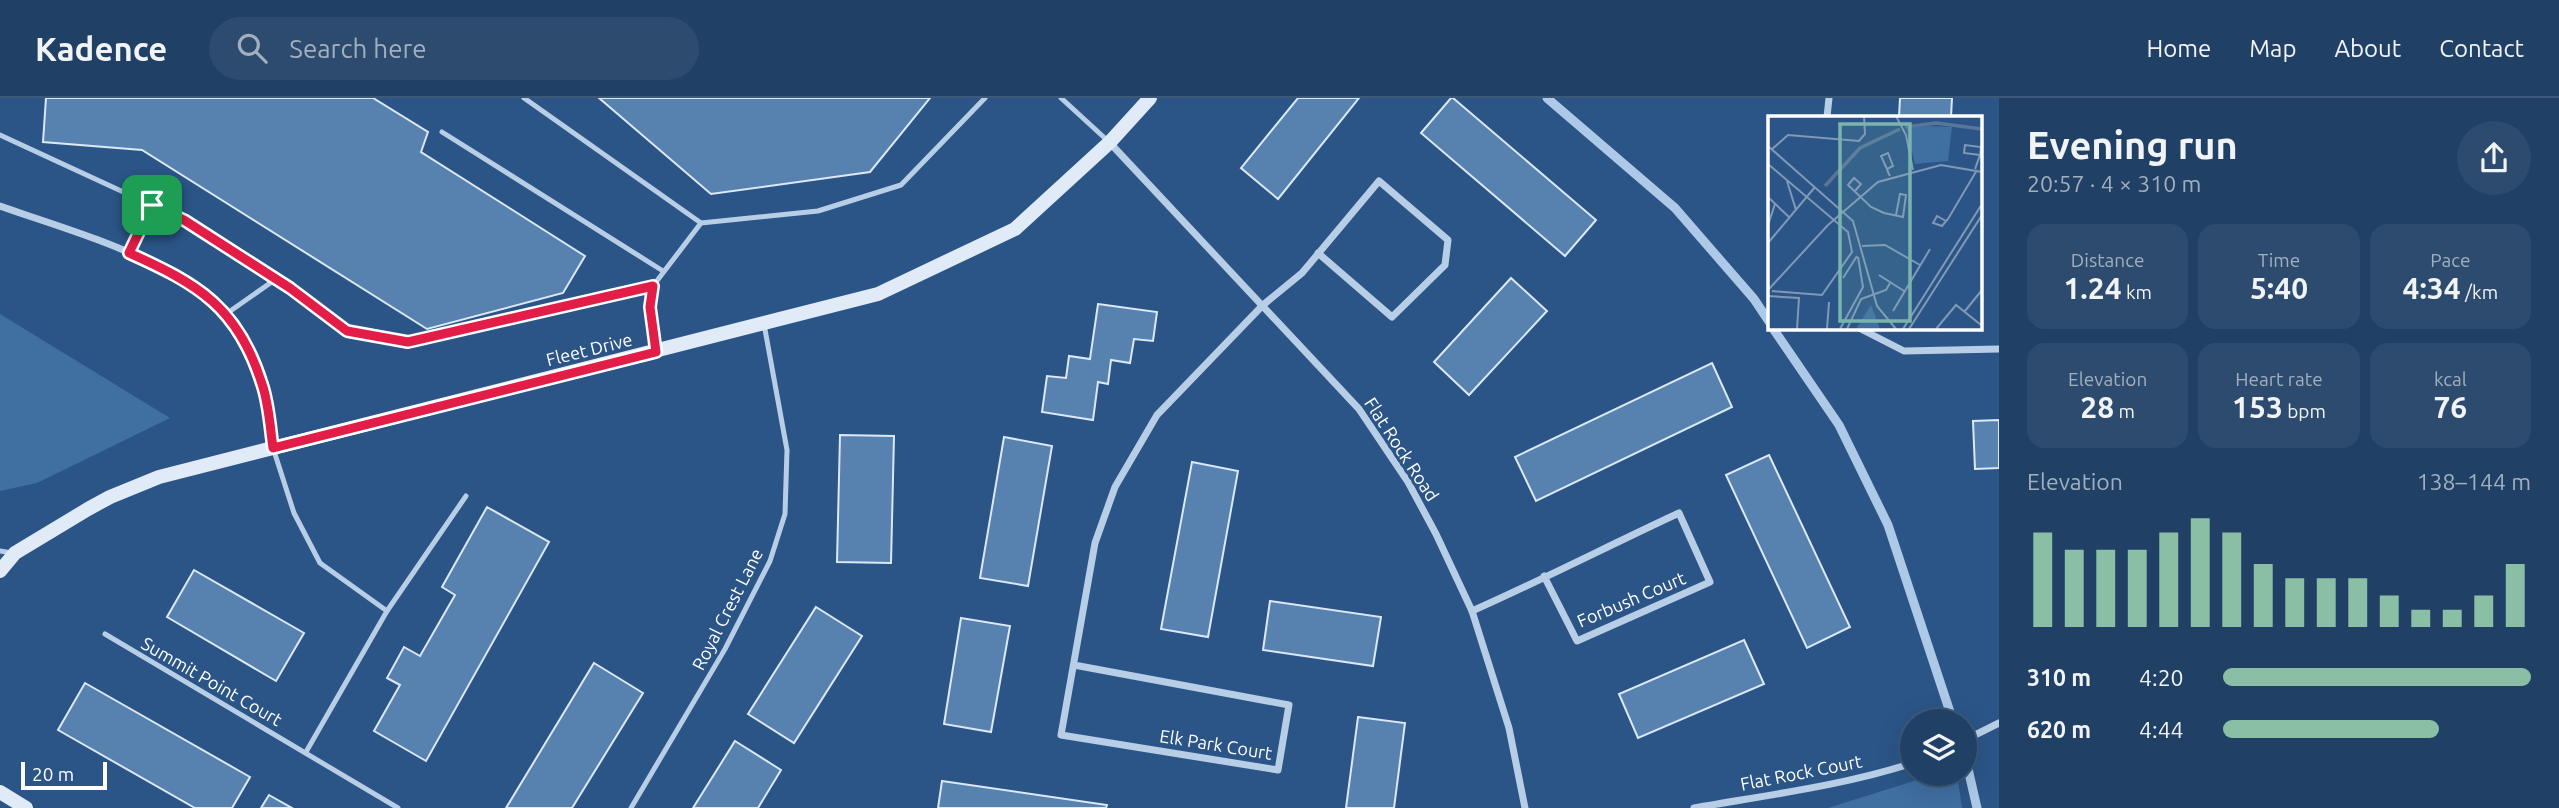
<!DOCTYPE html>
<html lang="en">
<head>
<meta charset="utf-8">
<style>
  :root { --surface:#204065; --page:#2d4b6e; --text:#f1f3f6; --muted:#a2afbf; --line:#3d5979; --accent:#8abfa5 }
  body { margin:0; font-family:Ubuntu,sans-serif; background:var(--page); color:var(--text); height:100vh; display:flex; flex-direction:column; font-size:26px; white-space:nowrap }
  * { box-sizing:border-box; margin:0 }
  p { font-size:23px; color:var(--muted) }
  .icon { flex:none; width:38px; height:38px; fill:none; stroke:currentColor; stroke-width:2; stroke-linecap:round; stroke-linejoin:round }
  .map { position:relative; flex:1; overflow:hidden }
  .details { display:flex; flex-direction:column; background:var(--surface); width:560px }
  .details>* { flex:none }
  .fabs { position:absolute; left:1900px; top:611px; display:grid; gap:14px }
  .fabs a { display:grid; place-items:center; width:77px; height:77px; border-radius:50%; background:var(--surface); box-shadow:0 7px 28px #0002,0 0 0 2px var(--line); font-size:35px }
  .scale { position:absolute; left:21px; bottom:18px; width:86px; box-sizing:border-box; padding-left:7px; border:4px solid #fff; border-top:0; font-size:19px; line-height:24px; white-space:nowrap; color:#fff; -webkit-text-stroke:5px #2b5587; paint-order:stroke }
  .pin { position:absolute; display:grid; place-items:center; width:60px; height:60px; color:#fff; margin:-30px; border-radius:14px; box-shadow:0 4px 10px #0006 }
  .round { display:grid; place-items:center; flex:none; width:74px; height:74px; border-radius:37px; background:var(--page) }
  .summary { display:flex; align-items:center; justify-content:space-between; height:119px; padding:0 28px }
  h1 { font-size:38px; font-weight:700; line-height:52px }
  .metrics { display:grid; grid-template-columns:repeat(3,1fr); gap:10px; height:119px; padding:7px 28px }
  .metrics div { display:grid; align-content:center; border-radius:18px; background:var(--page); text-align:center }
  .metrics b { font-size:30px; font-weight:700 }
  .metrics small { font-size:19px; font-weight:400 }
  .metrics p { font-size:19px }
  .chart { height:196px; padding:14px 28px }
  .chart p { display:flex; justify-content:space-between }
  .chart svg { width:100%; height:126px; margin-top:7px; stroke:var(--accent); stroke-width:6 }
  ul { padding:0 28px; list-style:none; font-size:23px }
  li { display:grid; grid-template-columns:112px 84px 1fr; align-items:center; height:52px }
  li i { height:18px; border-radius:9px; background:var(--accent) }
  header { display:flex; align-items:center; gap:42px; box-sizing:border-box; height:98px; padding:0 35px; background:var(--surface); border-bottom:2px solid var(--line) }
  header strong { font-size:33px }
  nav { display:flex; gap:38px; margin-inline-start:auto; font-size:24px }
  .search { width:490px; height:63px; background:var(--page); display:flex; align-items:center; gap:18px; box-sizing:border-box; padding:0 24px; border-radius:38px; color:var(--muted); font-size:26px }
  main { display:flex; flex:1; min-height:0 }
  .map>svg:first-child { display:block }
  .green { fill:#406fa2 }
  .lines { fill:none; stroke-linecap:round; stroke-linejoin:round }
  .stream { stroke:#adc9e7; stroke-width:9 }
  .building { fill:#5781af; stroke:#dbe8f6; stroke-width:2 }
  .lane { stroke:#b8cee7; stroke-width:5 }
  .street { stroke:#b8cee7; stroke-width:7 }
  .secondary { stroke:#e1ebf7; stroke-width:14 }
  .route-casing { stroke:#fff; stroke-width:14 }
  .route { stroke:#e11d48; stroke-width:9 }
  .labels { text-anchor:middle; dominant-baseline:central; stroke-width:6; stroke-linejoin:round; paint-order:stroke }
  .street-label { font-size:18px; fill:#fff; stroke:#2b5587 }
  .inset-river { fill:none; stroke:#597698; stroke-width:3.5 }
  .inset-road { fill:none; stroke:#8099b7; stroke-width:2 }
  .view { fill:#7bb4af; fill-opacity:0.15; stroke:#7bb4af; stroke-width:3.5 }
  .inset-edge { fill:none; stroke:#fff; stroke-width:3.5 }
</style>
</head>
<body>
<header>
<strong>Kadence</strong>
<div class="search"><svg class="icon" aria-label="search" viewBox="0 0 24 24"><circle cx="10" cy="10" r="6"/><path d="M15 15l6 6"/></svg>Search here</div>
<nav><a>Home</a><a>Map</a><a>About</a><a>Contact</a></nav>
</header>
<main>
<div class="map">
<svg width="1999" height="710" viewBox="0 0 1999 710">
  <rect width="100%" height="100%" fill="#2b5587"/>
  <g class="green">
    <polygon points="0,216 170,320 37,385 0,393"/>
    <polygon points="1936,676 1957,676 1962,710 1828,710"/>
  </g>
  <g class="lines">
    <g class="stream">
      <polyline points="1547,0 1675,110 1754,201 1770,225"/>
      <polyline points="1772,229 1839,327 1888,427 1950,614"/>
      <polyline points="1966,662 1977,710"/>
    </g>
  </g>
  <g class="building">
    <polygon points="46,0 373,0 428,34 421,54 585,158 563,195 427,231 142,52 43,44"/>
    <polygon points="599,0 930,0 870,74 711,96"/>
    <polygon points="1298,0 1359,0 1278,101 1241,70"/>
    <polygon points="1451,0 1453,0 1596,122 1565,158 1421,35"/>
    <polygon points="1900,0 1952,0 1951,19 1899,19"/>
    <polygon points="1511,180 1547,213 1469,297 1434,264"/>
    <polygon points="1098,206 1157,214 1153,243 1134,241 1130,265 1111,262 1108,286 1098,284 1093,322 1042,314 1047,278 1066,280 1069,258 1090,261"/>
    <polygon points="1712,265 1732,309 1536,403 1515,359"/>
    <polygon points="1999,322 1999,370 1975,371 1973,323"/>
    <polygon points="840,337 894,338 891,465 837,464"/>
    <polygon points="1004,339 1052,348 1028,488 980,480"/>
    <polygon points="1769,357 1850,529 1807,550 1726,377"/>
    <polygon points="1192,364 1238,373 1208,539 1161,531"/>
    <polygon points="487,409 549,444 426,663 374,633 400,587 387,580 404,549 420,558 455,497 442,489"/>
    <polygon points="194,472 304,535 276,583 167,519"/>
    <polygon points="1270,503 1381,519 1373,568 1263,552"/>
    <polygon points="816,509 862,538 794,645 748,616"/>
    <polygon points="961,520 1010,528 991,634 944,626"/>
    <polygon points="1744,542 1764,586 1638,640 1619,596"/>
    <polygon points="594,565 643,595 572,710 506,710"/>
    <polygon points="85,585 250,679 232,710 195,710 58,632"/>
    <polygon points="1358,619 1405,625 1394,710 1346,710"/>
    <polygon points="735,643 781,672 758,710 693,710"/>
    <polygon points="942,683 1107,707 1106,710 938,710"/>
    <polygon points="269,697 292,710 261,710"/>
  </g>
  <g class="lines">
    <g class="lane">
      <polyline points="524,0 701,125 818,113 901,87 985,0"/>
      <polyline points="1061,0 1108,43"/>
      <polyline points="442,34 663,173"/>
      <polyline points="0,37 184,122 290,190 347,233 408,244 653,188"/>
      <polyline points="129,155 152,107"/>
      <polyline points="226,216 276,181"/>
      <polyline points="656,252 650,209 653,188 701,125"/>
      <polyline points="274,353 294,415 320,465 387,513"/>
      <polyline points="0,453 12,455"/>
      <polyline points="105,536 398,710"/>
      <polyline points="306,654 387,513 466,398"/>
      <polyline points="631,710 725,551 770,463 785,416 787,352 764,226"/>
    </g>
    <g class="street">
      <polyline points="1827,19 1829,0"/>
      <polyline points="1110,45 1359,311 1408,384 1436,436 1472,513 1509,630 1525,710"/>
      <path d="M0,108C75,135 210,169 247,246C263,279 267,314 273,350"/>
      <polyline points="1857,229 1904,253 1999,251"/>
      <path d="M1472,513C1542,482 1610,447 1679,415L1710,484L1577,543L1544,478"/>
      <polyline points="1074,567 1289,607 1278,672 1061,637 1095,445 1115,389 1157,317 1263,207 1302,175 1379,83 1448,142 1445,167 1392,219 1318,155"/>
      <polyline points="1965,642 1999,625"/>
      <path d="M1694,710C1767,697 1842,688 1913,665"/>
    </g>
    <g class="secondary">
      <polyline points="0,473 15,455 88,411 110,399 159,379 878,196 1015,131 1110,44 1150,0"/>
      <polyline points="0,694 26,710"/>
    </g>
  </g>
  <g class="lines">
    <defs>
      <path id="route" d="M152,107L184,122L290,190L347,233L408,244L653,188L650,209L656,254L273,350C270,329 269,306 262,286C238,209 198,186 129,155Z"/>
    </defs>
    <use href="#route" class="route-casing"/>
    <use href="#route" class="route"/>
  </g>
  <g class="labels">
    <g class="street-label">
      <text transform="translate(589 251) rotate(-14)">Fleet Drive</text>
      <text transform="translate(1402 351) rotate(57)">Flat Rock Road</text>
      <text transform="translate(1631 501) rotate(-23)">Forbush Court</text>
      <text transform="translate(727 511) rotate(-63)">Royal Crest Lane</text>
      <text transform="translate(212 583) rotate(30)">Summit Point Court</text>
      <text transform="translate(1216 646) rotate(9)">Elk Park Court</text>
      <text transform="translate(1801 674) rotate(-11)">Flat Rock Court</text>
    </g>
  </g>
  <g transform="translate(1768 18)">
    <rect width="214" height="214" fill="#2b5587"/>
    <path d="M159,10L184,11L180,45L147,48L138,12ZM103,189L112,213H88Z" fill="#406fa2"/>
    <path class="inset-river" d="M137,11L168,7L214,13M57,70L92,32L132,13"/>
    <path class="inset-road" d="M128,0L138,19L145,54M0,30L85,105L109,190L128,213M3,34L20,19L91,25L97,18L96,0M0,48L80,116L84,136L54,179L4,175M119,53L125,50L120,37L113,40L119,53L120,56L122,60M207,53L212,39L213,31L197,29L196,37L212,39M19,65L28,94M87,75L93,68L86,62L80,69L103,91L116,97L135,101L138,79L132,78L128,99M0,81L22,102M178,105L169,100L165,107L174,110L180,103L209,54M0,109L7,88M0,127L47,71M94,130L117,129L152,149M111,159L136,175M75,162L89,140M0,174L60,109L110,66L173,49L214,56M0,180L31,182L29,213M125,195L162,133M197,195L214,174M59,213L61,186M72,213L95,171L90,141M79,213L93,183L118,174L122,167M135,213L214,88M141,213L214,99M168,213L188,189L213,209"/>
    <path class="view" d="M72,8H142V205H72Z"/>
    <rect width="214" height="214" class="inset-edge"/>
  </g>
</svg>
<div class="fabs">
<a><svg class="icon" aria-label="layers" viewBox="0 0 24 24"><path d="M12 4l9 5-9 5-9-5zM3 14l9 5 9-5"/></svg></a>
</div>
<div class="scale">20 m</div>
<div class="pin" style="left:152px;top:107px;background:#1e9e55"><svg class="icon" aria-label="arrive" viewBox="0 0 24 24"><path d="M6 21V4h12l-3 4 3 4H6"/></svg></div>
</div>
<section class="details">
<div class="summary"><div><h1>Evening run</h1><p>20:57 · 4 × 310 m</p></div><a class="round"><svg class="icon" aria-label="share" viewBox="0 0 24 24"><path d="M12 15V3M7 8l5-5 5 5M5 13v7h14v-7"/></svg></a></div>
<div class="metrics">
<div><p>Distance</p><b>1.24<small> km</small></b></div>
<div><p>Time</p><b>5:40</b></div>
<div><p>Pace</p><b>4:34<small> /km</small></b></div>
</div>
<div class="metrics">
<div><p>Elevation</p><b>28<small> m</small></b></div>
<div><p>Heart rate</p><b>153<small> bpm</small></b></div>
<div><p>kcal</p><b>76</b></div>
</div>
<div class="chart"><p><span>Elevation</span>138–144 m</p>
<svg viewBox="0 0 160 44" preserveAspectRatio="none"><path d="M5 44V11M15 44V17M25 44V17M35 44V17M45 44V11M55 44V6M65 44V11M75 44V22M85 44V27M95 44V27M105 44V27M115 44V33M125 44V38M135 44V38M145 44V33M155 44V22"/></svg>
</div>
<ul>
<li><b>310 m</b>4:20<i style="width:100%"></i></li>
<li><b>620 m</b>4:44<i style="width:70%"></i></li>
</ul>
</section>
</main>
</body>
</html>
